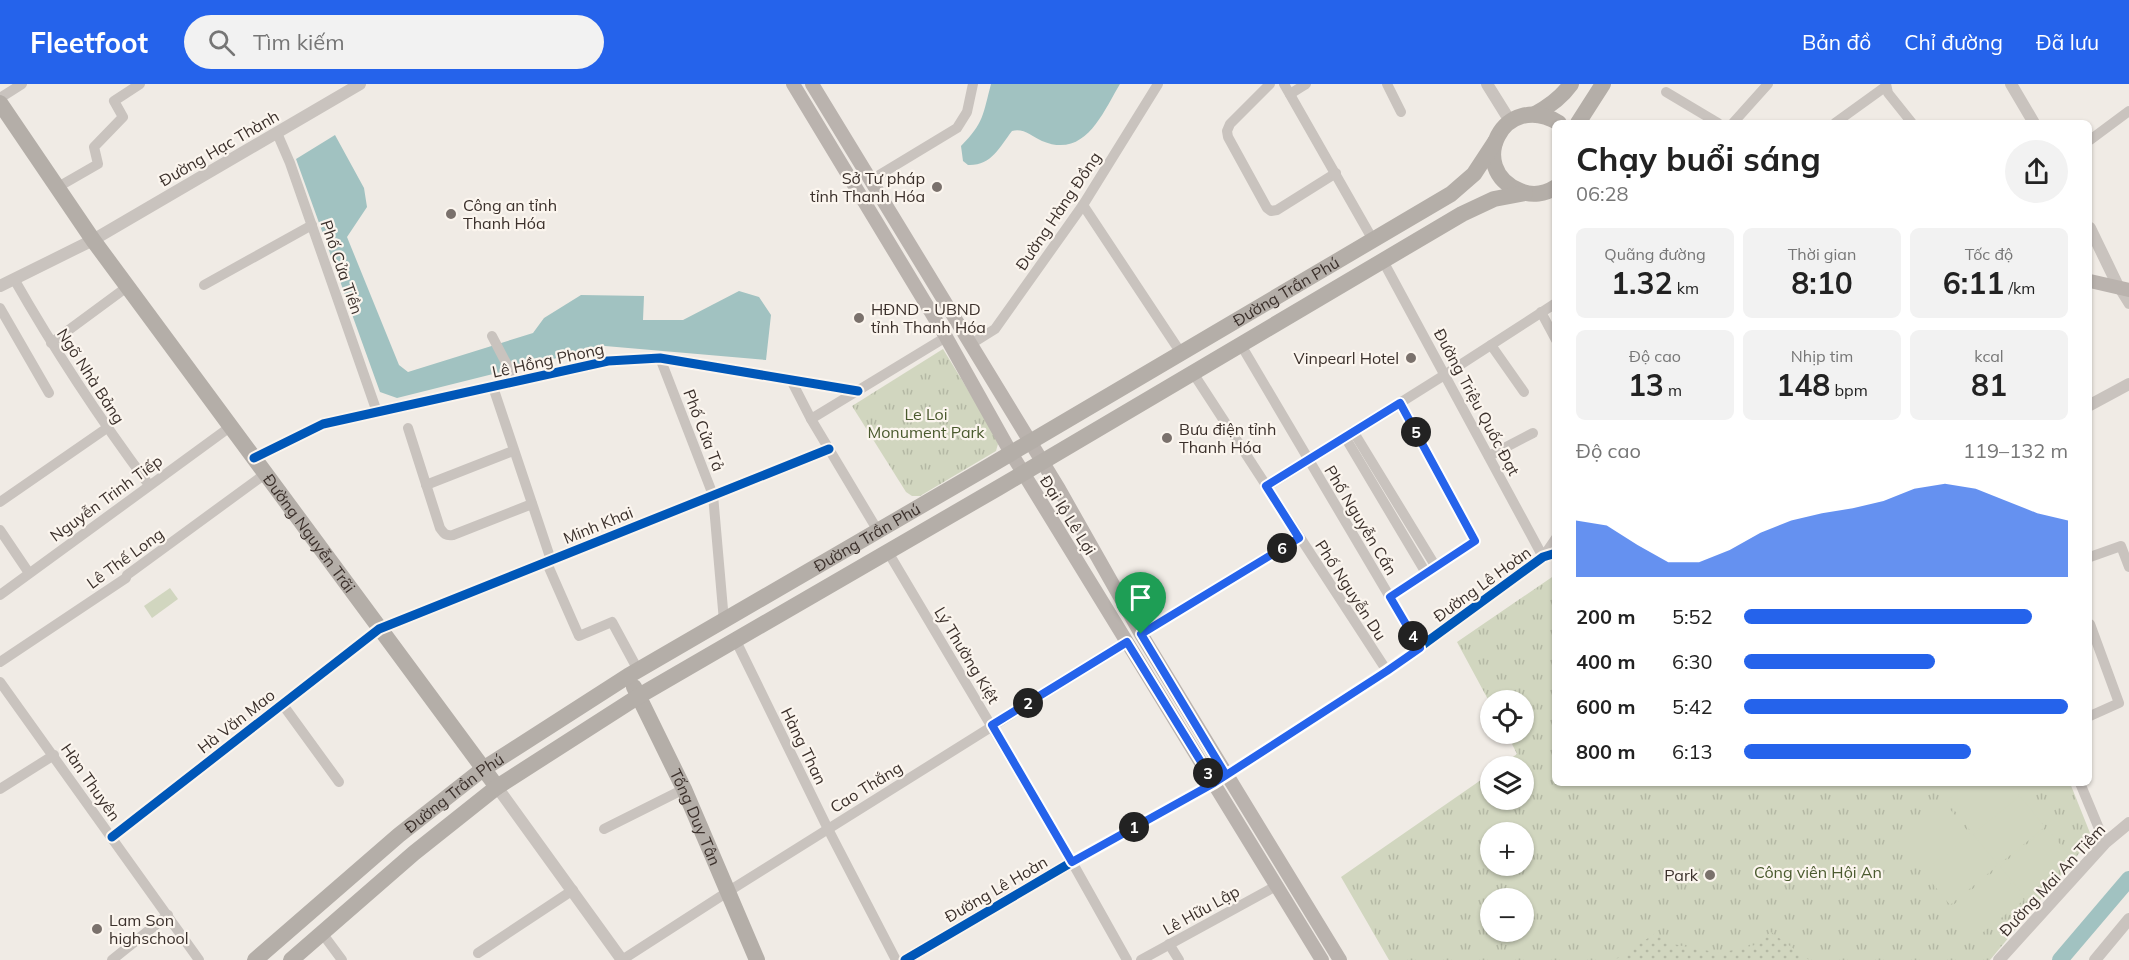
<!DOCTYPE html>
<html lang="vi">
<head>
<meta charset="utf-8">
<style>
  :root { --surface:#fff; --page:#f2f2f2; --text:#222; --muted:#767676; --accent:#2563eb }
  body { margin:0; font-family:Mulish,sans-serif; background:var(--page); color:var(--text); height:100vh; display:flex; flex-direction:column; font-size:22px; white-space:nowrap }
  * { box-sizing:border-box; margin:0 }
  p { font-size:20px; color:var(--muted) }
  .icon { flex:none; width:33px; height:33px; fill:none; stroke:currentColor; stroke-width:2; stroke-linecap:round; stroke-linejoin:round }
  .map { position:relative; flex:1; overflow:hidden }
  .drawer { position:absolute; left:1552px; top:36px; width:540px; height:666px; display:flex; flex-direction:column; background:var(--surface); border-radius:9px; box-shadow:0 2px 4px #0004 }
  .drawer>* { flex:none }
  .fabs { position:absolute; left:1480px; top:606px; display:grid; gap:12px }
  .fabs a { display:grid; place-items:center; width:54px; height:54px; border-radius:50%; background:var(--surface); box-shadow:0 2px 4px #0004; font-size:30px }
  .pin { position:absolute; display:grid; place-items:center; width:51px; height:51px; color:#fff; margin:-62px -26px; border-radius:50% 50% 50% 0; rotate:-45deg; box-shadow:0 0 6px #0007 }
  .pin .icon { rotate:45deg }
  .km { position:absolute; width:30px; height:30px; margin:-15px; border-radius:50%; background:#222; color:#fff; font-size:16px; line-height:30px; text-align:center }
  .round { display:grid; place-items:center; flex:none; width:63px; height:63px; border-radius:32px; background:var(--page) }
  .head { display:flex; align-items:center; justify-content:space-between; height:102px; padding:0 24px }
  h1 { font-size:33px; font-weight:700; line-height:45px }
  .figures { display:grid; grid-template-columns:repeat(3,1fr); gap:9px; height:102px; padding:6px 24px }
  .figures div { display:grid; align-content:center; border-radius:9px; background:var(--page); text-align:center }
  .figures b { font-size:30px; font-weight:700 }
  .figures small { font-size:16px; font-weight:400 }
  .figures p { font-size:16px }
  .chart { height:168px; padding:12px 24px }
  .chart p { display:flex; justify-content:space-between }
  .chart svg { width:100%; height:108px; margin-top:6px; fill:var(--accent); opacity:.7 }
  ul { padding:0 24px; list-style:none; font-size:20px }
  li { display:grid; grid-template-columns:96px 72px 1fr; align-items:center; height:45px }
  li i { height:15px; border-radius:8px; background:var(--accent) }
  header { display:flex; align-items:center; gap:36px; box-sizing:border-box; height:84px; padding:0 30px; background:var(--accent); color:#fff }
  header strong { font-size:28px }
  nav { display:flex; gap:33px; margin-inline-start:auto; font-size:21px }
  .search { width:420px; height:54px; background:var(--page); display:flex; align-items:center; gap:15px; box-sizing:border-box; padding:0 21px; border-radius:33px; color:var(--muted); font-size:22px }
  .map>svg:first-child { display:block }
  .grass { fill:url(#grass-tufts); fill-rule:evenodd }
  .garden { fill:url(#garden-dots) }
  .pitch { fill:#d1d6bf }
  .water { fill:#a1c2c1 }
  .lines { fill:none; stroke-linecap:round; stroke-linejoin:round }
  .river { stroke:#a1c2c1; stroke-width:16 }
  .minor { stroke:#c9c3be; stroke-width:10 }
  .tertiary { stroke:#c9c3be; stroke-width:12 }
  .secondary { stroke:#bab3ae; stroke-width:14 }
  .trunk { stroke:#b4aea8; stroke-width:16 }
  .cycleway-casing { stroke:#fbf5ee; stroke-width:13 }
  .cycleway { stroke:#0057b8; stroke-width:9 }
  .route-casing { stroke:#fff; stroke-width:12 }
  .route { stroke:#2563eb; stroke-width:8 }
  .poi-dot { fill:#7a716c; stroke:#fbf5ee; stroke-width:2 }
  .labels { text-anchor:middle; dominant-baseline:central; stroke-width:4.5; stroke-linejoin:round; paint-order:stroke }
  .street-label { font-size:16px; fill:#3b302b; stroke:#fbf5ee }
  .poi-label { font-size:16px; fill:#3b302b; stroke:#fbf5ee; text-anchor:start }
  .park-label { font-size:16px; fill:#4a5a2e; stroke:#fbf5ee }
</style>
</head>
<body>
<header>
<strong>Fleetfoot</strong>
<div class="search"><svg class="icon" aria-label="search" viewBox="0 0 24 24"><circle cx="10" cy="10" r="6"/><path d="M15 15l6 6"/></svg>Tìm kiếm</div>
<nav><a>Bản đồ</a><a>Chỉ đường</a><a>Đã lưu</a></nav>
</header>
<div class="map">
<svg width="2129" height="876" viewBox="0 0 2129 876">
  <defs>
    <pattern id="grass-tufts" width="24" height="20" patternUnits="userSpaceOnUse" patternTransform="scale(1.5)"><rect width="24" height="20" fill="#d1d6bf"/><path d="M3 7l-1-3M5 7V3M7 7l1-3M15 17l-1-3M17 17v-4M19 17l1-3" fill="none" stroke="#b4b8a4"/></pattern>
    <pattern id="garden-dots" width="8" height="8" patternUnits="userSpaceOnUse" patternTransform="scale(1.5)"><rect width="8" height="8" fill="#d1d6bf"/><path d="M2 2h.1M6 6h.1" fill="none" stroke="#b4b8a4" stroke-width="1.8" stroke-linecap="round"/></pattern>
  </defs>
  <rect width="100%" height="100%" fill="#f0ebe5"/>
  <g class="grass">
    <polygon points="943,265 996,352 998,360 996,367 920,412 912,412 906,408 852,322"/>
    <path d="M1555,491L1556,699H2070L2092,754L1990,876H1389L1341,793L1491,689V716H1524V682H1500L1517,670L1507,650H1524V616H1491V621L1457,558ZM1491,748H1524V782H1491ZM1491,814H1524V848H1491Z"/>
  </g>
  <polygon class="garden" points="1771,848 1809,876 1614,876 1656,849 1677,861 1720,869 1755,861"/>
  <g class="pitch">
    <polygon points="170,504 178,515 152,534 144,522"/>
    <polygon points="1970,699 2009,699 2019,711 1972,749 1947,717"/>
    <polygon points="2020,712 2045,743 1998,781 1973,750"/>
    <polygon points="1945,719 1970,750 1923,788 1898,757"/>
    <polygon points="2047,744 2072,775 2025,813 2000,782"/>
    <polygon points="1971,752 1996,783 1950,821 1924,789"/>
    <polygon points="1998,784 2024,816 1977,853 1952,822"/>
  </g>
  <g class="water">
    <path d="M991,0H1120C1102,30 1085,75 1042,57C1031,52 1024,44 1012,47C999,64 991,82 968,81L963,77L961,62C984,39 983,30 991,0Z"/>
    <polygon points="335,51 364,104 367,123 347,153 399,281 408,288 533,249 544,234 581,211 644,212 643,236 683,236 739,207 759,213 771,231 766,276 605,262 397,314 380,308 296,75"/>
  </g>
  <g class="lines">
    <polyline class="river" points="2060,876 2129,795"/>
    <g class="minor">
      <polyline points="1270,0 1230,40 1227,47 1228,53 1267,124 1271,127 1277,126 1336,89"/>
      <polyline points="1284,0 1373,156"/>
      <polyline points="1387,0 1401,28"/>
      <polyline points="1886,0 1888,9 1912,39"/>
      <polyline points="1666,8 1718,39"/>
      <polyline points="1290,10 1306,0"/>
      <polyline points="0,14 22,0"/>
      <polyline points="1733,39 1768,0"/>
      <polyline points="1835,39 1885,3"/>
      <polyline points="277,49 290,79 377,328"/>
      <polyline points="2090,56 2129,27"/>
      <polyline points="871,96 957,44 967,28 973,0"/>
      <polyline points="58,103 98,80 94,63 123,33 114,17 140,0"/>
      <polyline points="1083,121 1181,269"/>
      <polyline points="1383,177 1543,473 1556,454"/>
      <path d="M14,195C55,267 100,335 149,401"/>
      <polyline points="204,201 312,141"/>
      <polyline points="2119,204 2129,220"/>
      <polyline points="0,224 49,309"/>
      <polyline points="1541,228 1556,256"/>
      <polyline points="492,252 516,298"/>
      <polyline points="51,259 127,203"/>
      <polyline points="971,260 995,245 1083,121 1158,0"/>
      <polyline points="1241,261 1420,564"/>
      <polyline points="1491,261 1524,308"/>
      <polyline points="660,274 713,411 724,537"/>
      <polyline points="1193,289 1387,587"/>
      <polyline points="791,296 811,335 878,447"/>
      <polyline points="493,303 551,476"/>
      <polyline points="811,335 946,253"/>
      <path d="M408,344L440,444C444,450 446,452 453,451L532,420"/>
      <polyline points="1353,347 1436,483"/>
      <polyline points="1345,353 1426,489"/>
      <polyline points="1489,372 1533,349"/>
      <polyline points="254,374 323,340 608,277 660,274 858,307"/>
      <polyline points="426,401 513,367"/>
      <polyline points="1266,403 1446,290 1556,219"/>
      <polyline points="0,418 107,344"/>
      <polyline points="0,446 29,489"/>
      <polyline points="888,468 1072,778 1127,876"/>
      <polyline points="2090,473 2121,462 2129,483"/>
      <polyline points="546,477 579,552 612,538 638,586"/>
      <polyline points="0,511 230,343"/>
      <polyline points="1390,513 1475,457 1400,319"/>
      <polyline points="2090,540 2119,619 2090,632"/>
      <polyline points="1141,550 1299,454"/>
      <polyline points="736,557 828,745 896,876"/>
      <polyline points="0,578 126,494 127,491 265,390"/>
      <polyline points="0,598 199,876"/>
      <polyline points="283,621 339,698"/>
      <polyline points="2080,699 2105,759"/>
      <polyline points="0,705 54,671"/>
      <polyline points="604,745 684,705"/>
      <polyline points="112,753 379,545 829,365"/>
      <polyline points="322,849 342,876"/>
      <polyline points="1169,860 1179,876"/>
      <polyline points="478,869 573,806"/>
      <polyline points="112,876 168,831"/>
      <polyline points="622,876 729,807 1127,558"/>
      <polyline points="1141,876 1276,802"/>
    </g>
    <g class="tertiary">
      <polyline points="1487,0 1510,37"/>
      <polyline points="2011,0 2034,39"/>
      <polyline points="2090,144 2119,204"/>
      <polyline points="0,202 93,156 360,0"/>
      <polyline points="2090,321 2129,300"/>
      <polyline points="497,703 622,876"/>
      <polyline points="905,876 1072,778 1214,699 1387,587 1543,473 1556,469"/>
      <polyline points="1999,876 2105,759 2129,739"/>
      <polyline points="2095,876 2129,835"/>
    </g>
    <g class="secondary">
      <polyline points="793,0 946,253 1011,369 1322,876"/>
      <polyline points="812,0 1059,405 1141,550 1340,876"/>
      <polyline points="2090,197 2129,206"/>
    </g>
    <g class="trunk">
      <path id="s1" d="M0,19L93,156L497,703"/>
      <path d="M1535,30C1550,22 1561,14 1571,0"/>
      <polyline points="1578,39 1603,0"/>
      <path d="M1556,103C1545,110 1532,112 1520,107C1465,85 1503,5 1559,39"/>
      <path id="s2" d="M634,603L684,705L757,876"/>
      <path id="s3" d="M255,876L399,751L483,685L519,662L628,592L986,384L1451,110L1474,90L1495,58"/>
      <polyline points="291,876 414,769 497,703 639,612 998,404 1462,130 1494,115 1525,109"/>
    </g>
    <defs>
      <g id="cycleway">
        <polyline points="254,374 323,340 608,277 660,274 858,307"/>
        <polyline points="112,753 379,545 829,365"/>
        <polyline points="905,876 1072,778 1214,699 1387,587 1543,473 1556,469"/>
      </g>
    </defs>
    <use href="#cycleway" class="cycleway-casing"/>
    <use href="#cycleway" class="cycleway"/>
  </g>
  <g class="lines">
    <defs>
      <polyline id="route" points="1141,550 1226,691 1214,699 1072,778 992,641 1127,558 1214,699 1387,587 1420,564 1390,513 1475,457 1400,319 1266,402 1299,454 1141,550"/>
    </defs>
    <use href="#route" class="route-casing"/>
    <use href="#route" class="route"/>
  </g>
  <g class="poi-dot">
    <circle cx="937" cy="103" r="6"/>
    <circle cx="451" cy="130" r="6"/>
    <circle cx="859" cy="234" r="6"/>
    <circle cx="1411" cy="274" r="6"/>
    <circle cx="1167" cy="354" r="6"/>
    <circle cx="1710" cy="791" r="6"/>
    <circle cx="97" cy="845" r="6"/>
  </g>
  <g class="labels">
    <g class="street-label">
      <text transform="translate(219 64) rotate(-30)">Đường Hạc Thành</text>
      <text transform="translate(1058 127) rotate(-56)">Đường Hàng Đồng</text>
      <text transform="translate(342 183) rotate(71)">Phố Cửa Tiền</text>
      <text stroke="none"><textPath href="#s3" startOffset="1232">Đường Trần Phú</textPath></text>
      <text transform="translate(548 276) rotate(-12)">Lê Hồng Phong</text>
      <text transform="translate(91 292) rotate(57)">Ngõ Nhà Bảng</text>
      <text transform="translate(1477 318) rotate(62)">Đường Triệu Quốc Đạt</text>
      <text transform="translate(704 346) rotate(69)">Phố Cửa Tả</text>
      <text transform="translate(106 414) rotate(-36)">Nguyễn Trinh Tiếp</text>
      <text transform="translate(1068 431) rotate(58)">Đại lộ Lê Lợi</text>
      <text transform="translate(1361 436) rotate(59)">Phố Nguyễn Cẩn</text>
      <text transform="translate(598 441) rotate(-22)">Minh Khai</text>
      <text stroke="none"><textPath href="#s1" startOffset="530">Đường Nguyễn Trãi</textPath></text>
      <text stroke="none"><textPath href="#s3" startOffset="746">Đường Trần Phú</textPath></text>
      <text transform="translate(125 474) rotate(-36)">Lê Thế Long</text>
      <text transform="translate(1482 500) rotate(-36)">Đường Lê Hoàn</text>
      <text transform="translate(1351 506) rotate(57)">Phố Nguyễn Du</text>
      <text transform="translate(967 571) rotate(59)">Lý Thường Kiệt</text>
      <text transform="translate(236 637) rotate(-38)">Hà Văn Mao</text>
      <text transform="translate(804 662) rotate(64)">Hàng Than</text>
      <text transform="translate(91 698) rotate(55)">Hàn Thuyên</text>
      <text transform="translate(866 703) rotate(-32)">Cao Thắng</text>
      <text stroke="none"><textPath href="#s3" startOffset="260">Đường Trần Phú</textPath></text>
      <text stroke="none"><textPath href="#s2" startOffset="144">Tống Duy Tân</textPath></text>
      <text transform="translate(2052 796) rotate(-47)">Đường Mai An Tiêm</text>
      <text transform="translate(996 805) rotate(-30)">Đường Lê Hoàn</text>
      <text transform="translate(1201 826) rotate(-29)">Lê Hữu Lập</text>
    </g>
    <g class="poi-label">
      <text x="925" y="94" text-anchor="end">Sở Tư pháp<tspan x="925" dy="18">tỉnh Thanh Hóa</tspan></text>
      <text x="463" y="121">Công an tỉnh<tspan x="463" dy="18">Thanh Hóa</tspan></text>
      <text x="871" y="225">HĐND - UBND<tspan x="871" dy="18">tỉnh Thanh Hóa</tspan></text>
      <text x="1399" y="274" text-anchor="end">Vinpearl Hotel</text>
      <text x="1179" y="345">Bưu điện tỉnh<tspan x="1179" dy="18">Thanh Hóa</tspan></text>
      <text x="1698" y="791" text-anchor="end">Park</text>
      <text x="109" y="836">Lam Son<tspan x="109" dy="18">highschool</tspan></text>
    </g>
    <g class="park-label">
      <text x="926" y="330">Le Loi<tspan x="926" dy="18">Monument Park</tspan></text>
      <text x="1818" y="788">Công viên Hội An</text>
    </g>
  </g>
</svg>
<div class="fabs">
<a><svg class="icon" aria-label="locate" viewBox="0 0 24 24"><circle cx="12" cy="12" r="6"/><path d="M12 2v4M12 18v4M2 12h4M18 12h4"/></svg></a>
<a><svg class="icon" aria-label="layers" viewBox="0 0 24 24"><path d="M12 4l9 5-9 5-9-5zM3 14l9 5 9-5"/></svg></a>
<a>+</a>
<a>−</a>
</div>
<div class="pin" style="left:1141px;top:550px;background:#1e9e55"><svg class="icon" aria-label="arrive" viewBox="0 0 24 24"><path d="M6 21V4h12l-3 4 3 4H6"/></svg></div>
<b class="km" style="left:1134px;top:743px">1</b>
<b class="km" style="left:1028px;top:619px">2</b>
<b class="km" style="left:1208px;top:689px">3</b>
<b class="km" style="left:1413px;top:552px">4</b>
<b class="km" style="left:1416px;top:348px">5</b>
<b class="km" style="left:1282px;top:464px">6</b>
<section class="drawer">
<div class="head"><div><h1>Chạy buổi sáng</h1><p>06:28</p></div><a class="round"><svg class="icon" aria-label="share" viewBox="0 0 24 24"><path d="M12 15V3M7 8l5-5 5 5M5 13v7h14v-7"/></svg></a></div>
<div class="figures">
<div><p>Quãng đường</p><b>1.32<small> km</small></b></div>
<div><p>Thời gian</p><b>8:10</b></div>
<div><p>Tốc độ</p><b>6:11<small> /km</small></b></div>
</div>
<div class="figures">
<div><p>Độ cao</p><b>13<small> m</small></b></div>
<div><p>Nhịp tim</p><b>148<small> bpm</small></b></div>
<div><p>kcal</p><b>81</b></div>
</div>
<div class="chart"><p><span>Độ cao</span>119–132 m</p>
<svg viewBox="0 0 160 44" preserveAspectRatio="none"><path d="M0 44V21L10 23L20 31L30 38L40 38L50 33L60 26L70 21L80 18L90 16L100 13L110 8L120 6L130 8L140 13L150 18L160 21V44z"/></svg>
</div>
<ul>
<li><b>200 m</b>5:52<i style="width:89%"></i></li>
<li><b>400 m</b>6:30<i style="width:59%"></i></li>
<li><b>600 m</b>5:42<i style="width:100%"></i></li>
<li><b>800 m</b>6:13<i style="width:70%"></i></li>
</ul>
</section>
</div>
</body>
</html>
